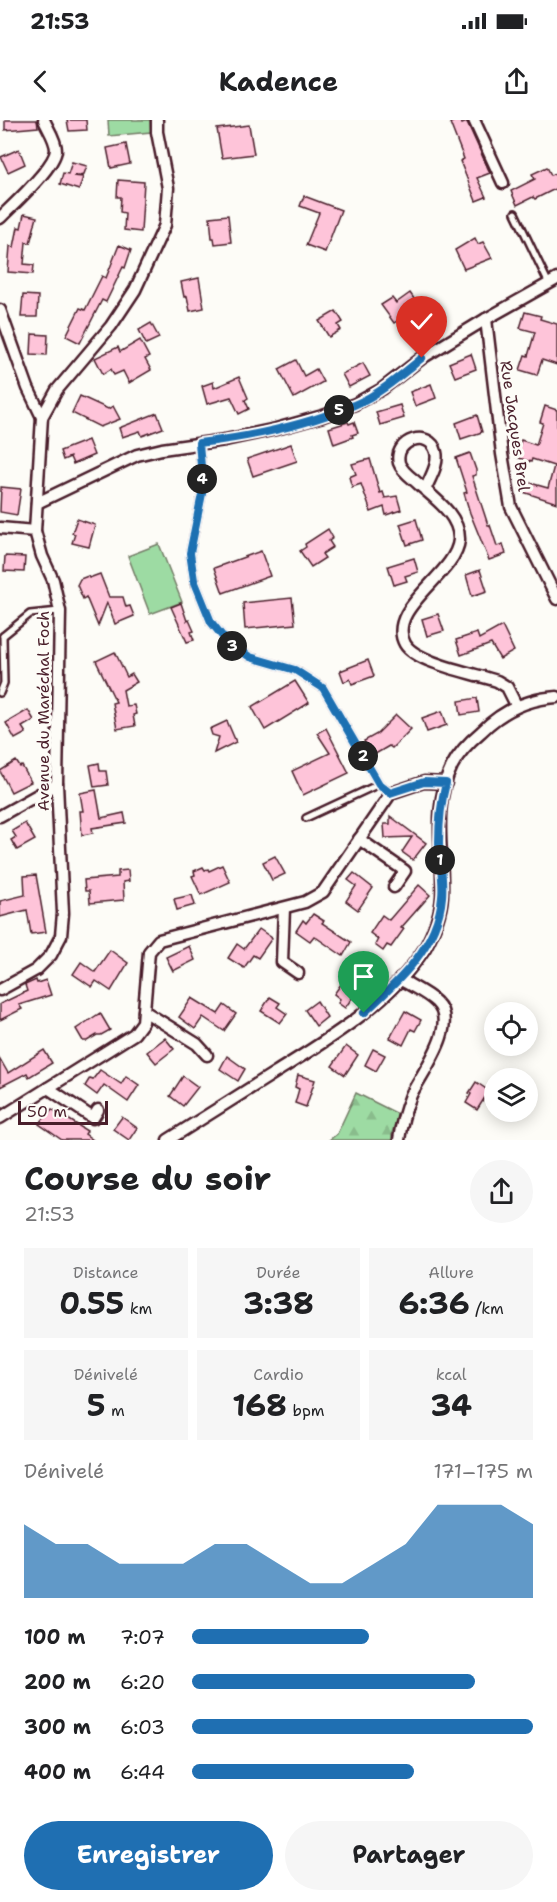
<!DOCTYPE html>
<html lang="fr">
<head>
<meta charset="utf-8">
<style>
  :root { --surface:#fff; --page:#f6f6f6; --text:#202124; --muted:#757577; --accent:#1f6fb2 }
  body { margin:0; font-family:"Shantell Sans",sans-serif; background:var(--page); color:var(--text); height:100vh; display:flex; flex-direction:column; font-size:22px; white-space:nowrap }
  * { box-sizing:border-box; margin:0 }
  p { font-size:20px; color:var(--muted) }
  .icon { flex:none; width:33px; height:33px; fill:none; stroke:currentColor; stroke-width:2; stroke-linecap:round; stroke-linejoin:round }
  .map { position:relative; height:1020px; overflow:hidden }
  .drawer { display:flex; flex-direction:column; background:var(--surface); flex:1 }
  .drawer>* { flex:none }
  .controls { position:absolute; left:484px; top:882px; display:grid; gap:12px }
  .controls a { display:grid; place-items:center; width:54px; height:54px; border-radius:50%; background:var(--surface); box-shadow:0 3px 15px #0003; font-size:30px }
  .scale { position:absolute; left:18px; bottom:15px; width:90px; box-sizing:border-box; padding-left:6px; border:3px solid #4a1f2b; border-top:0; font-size:16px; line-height:21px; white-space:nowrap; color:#4a1f2b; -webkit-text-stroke:4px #fdfcf7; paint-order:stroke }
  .pin { position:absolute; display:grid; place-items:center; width:51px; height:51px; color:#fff; margin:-62px -26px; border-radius:50% 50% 50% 0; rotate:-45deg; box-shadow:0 0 6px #0007 }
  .pin .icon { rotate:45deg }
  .km { position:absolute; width:30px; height:30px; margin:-15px; border-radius:50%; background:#222; color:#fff; font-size:16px; line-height:30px; text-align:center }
  .round { display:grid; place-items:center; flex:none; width:63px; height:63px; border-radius:32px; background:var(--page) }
  .summary { display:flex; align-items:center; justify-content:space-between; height:102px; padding:0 24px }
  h1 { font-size:33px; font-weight:700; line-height:45px }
  .figures { display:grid; grid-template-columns:repeat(3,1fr); gap:9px; height:102px; padding:6px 24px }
  .figures div { display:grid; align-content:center; border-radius:0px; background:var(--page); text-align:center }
  .figures b { font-size:30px; font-weight:700 }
  .figures small { font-size:16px; font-weight:400 }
  .figures p { font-size:16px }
  .chart { height:168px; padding:12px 24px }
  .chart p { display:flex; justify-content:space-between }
  .chart svg { width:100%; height:108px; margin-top:6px; fill:var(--accent); opacity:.7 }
  .primary-button { display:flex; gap:12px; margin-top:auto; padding:12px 24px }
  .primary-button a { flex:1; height:69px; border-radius:36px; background:var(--accent); color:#fff; font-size:24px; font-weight:700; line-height:69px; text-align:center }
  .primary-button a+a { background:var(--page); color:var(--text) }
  ul { padding:0 24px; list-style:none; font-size:20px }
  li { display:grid; grid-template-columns:96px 72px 1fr; align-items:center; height:45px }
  li i { height:15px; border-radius:8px; background:var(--accent) }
  .status { display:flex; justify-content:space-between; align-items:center; height:42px; padding:0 30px; background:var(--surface); direction:ltr }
  .status svg { height:16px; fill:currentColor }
  header { display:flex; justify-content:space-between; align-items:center; height:78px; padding:0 24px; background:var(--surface); font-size:27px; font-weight:700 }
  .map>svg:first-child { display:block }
  .forest { fill:url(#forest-firs); stroke:#747d67; stroke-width:1.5 }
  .green { fill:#9ddba3; stroke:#747d67; stroke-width:1.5 }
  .building { fill:#fec4d9; stroke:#4a1f2b; stroke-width:1.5 }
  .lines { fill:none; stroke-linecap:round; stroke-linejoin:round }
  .lane-casing { stroke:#4a1f2b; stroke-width:10 }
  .street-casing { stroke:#4a1f2b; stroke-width:15 }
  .lane { stroke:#fdfcf7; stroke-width:5 }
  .street { stroke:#fdfcf7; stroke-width:10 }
  .route-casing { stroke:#fff; stroke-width:12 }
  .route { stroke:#1f6fb2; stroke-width:8 }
  .labels { text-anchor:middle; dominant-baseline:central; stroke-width:6; stroke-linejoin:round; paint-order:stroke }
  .street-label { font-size:16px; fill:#4a1f2b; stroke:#fdfcf7 }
</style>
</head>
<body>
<div class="status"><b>21:53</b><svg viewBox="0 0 49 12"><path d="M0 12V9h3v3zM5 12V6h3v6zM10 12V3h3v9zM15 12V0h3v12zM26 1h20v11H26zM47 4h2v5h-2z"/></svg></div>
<header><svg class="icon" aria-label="back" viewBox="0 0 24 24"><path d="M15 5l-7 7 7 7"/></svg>Kadence<svg class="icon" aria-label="share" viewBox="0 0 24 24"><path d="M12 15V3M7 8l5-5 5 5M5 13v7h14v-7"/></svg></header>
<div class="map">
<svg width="557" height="1020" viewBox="0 0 557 1020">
  <defs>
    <pattern id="forest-firs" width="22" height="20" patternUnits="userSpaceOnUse" patternTransform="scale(1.5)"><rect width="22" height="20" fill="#9ddba3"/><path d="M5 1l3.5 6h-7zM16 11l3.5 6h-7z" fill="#89bc8c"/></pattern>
  </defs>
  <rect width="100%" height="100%" fill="#fdfcf7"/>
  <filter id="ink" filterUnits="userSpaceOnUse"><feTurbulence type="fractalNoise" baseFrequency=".0167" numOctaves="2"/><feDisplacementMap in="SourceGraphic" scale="12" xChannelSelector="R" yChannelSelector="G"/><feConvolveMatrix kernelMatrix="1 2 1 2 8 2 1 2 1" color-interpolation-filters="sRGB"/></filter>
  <g filter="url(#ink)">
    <polygon class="forest" points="356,973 398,994 392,1013 392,1020 329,1020 337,1014"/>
    <g class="green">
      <polygon points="108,0 150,0 151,12 109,16"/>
      <polygon points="159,424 182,482 150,494 128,436"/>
    </g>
    <g class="building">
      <polygon points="5,0 37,0 38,7 5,10"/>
      <polygon points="67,0 86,0 87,10 69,11"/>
      <polygon points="457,0 460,0 462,4 467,2 490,53 477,58 486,77 476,81 460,41 464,39 450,3"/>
      <polygon points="249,5 254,34 222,38 217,9"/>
      <polygon points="126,24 130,44 111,48 107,28"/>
      <polygon points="19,29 25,44 8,52 1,37"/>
      <polygon points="72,42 87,46 84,54 73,56 83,57 79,70 60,64 63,53 68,54"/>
      <polygon points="547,47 551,55 557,53 557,68 535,79 533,77 517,85 511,71 535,59 532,54"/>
      <polygon points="118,60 144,62 141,112 124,110 125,93 120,92 121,77 117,77"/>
      <polygon points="304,76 341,90 325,132 306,125 319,93 300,86"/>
      <polygon points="24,94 37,97 30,123 26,122 24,144 34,145 33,154 8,152 10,126 14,127 18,107 21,108"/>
      <polygon points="228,95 231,122 215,124 214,118 212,118 210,97"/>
      <polygon points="475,118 478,124 483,122 492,138 464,149 455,130"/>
      <polygon points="119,125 131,130 125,148 123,147 106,182 102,180 80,223 66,216 80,188 85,190 102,156 106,158"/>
      <polygon points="199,158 204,188 190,191 187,176 184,177 181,162"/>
      <polygon points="410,173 419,186 394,203 381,185 392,178 396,183"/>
      <polygon points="23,175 38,176 37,197 21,197"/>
      <polygon points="336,191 343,202 338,205 341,210 329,217 319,201"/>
      <polygon points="525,192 541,196 540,199 557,204 557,245 542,240 537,255 520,250 525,235 528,236 535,212 520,208"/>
      <polygon points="151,203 159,218 146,224 139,210"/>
      <polygon points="32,214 48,215 47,235 31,234"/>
      <polygon points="140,220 149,237 145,239 151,250 129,263 123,251 114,255 111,249 103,254 95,238 118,227 120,232"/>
      <polygon points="471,234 476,249 455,257 449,243"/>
      <polygon points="296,240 304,256 316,249 323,262 294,278 279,249"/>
      <polygon points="363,243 370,256 349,267 342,254"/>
      <polygon points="239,257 248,278 245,280 249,289 239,294 231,277 207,284 202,266 213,262 214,268"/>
      <polygon points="431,264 436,278 415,286 410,272"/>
      <polygon points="80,276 108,289 113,286 120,299 100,307 72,293"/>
      <polygon points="400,285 404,298 380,305 376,292"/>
      <polygon points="545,286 557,290 557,383 520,371 523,361 548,368 554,346 532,339 531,342 516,337 521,320 536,325 543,303 540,302"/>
      <polygon points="157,293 163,308 142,316 140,311 122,317 119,308"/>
      <polygon points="477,295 482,312 461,319 456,303"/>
      <polygon points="348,302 349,304 354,302 358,313 352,315 353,317 334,324 329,308"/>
      <polygon points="88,320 94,335 73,344 70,337 63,340 60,331"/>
      <polygon points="291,324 297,341 253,356 247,339"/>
      <polygon points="470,333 476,350 476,355 472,356 488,405 490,405 497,426 503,424 506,434 489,440 470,393 464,373 467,372 456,338"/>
      <polygon points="370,339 380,373 383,372 385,378 397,376 401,390 386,395 384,387 371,392 361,364 352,367 349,357 356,354 352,344"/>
      <polygon points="1,367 21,369 17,395 0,392"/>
      <polygon points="77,399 95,405 89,427 72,423 75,414 72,413"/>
      <polygon points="416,399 422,420 407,425 400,404"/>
      <polygon points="328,409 333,418 329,421 333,427 322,434 325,438 311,447 300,431 306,427 305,424"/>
      <polygon points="261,431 270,456 223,473 214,448"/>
      <polygon points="5,436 25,437 24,452 4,451"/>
      <polygon points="414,438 418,452 405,456 407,461 394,465 388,446"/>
      <polygon points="480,450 487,471 472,476 466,455"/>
      <polygon points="100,454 109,477 123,477 126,487 130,486 134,496 115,504 107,483 98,506 86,477 83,479 77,465 80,459 88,456 89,458"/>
      <polygon points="292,478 295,504 245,509 243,483"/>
      <polygon points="181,483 187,501 189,500 194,511 191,512 194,520 187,522 171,487"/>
      <polygon points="438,494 444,511 427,516 422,499"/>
      <polygon points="502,506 514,531 500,539 491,524 461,535 456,520 477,513 479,519"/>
      <polygon points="115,532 127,557 132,554 137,562 123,570 126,586 134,585 136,594 133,595 135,606 117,609 112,583 116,582 96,541"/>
      <polygon points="368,540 374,556 352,564 350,559 344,562 340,551"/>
      <polygon points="295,561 309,583 265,610 252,587"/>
      <polygon points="477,578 479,592 461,595 459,581"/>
      <polygon points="28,590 34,600 22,607 26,613 15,619 6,603"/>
      <polygon points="442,591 447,605 427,612 422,598"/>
      <polygon points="396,595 411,609 392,628 389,626 372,636 364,621 377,614"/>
      <polygon points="227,601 236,622 214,633 219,617 212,615 210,609"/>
      <polygon points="326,608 349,653 303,675 292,651 330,633 317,613"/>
      <polygon points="16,641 20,647 22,646 31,662 11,672 0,651"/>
      <polygon points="99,643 100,651 106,651 108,665 94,667 90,645"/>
      <polygon points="96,670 101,698 124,693 126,703 92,708 93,713 82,715 80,691 83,691 80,673"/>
      <polygon points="390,696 426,723 413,740 402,732 412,717 385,718 384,704 390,704"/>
      <polygon points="25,703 35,720 17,730 11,720 16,717 12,711"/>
      <polygon points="275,736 285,754 272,760 263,742"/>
      <polygon points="222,745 230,762 201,775 192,756 195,755 194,751 203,747 205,750 208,749 209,751"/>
      <polygon points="128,750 129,761 123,762 124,780 90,783 89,771 85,771 84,760 118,757 118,751"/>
      <polygon points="354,753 373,768 358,790 346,781 356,766 348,760"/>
      <polygon points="36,755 46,812 31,814 27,790 0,797 0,781 25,775 24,756"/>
      <polygon points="419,765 430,775 401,808 404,809 391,827 387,825 383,831 375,825 378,819 370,813 382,795 389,800"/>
      <polygon points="192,775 195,785 177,790 174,779"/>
      <polygon points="313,794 324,801 322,803 351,822 343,836 314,816 310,821 296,811 303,800 306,803"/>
      <polygon points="259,809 272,818 258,838 253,835 244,848 228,838 237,824 244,829"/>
      <polygon points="189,826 195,840 173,851 166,837"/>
      <polygon points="110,830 128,843 111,871 96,861 92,867 73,854 81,842 95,852"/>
      <polygon points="346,857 360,867 345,888 338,883 340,879 334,874"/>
      <polygon points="36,860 37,863 46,860 51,875 19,885 22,889 0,900 0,884 27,871 25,865"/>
      <polygon points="270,877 280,883 277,887 287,894 280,903 261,891"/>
      <polygon points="192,878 218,894 224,885 236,894 224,911 203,897 195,909 179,897"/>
      <polygon points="317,881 327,897 316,906 305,890"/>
      <polygon points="405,891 421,900 415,911 411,909 403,925 390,918"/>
      <polygon points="100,893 110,910 101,915 97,915 87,921 83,921 76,909"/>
      <polygon points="165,918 174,929 156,943 147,932"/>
      <polygon points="346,926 358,935 345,955 332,946"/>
      <polygon points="373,929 385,935 376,951 365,945"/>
      <polygon points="44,930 52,943 29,957 27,953 0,967 0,939 8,953"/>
      <polygon points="227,936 245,949 238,961 220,949"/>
      <polygon points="100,950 121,964 126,956 139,965 128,982 104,965 97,975 85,966 90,958 93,959"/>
      <polygon points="298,955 315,960 306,987 295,983 299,969 295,967"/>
      <polygon points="183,956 198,967 183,986 170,976"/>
      <polygon points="476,962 489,971 477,990 466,983 471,974 469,973"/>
      <polygon points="52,989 87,1011 85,1014 93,1020 62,1020 39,1004"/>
      <polygon points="122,997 137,1008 129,1020 113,1009"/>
    </g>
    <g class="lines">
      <defs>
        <g id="lane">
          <polyline points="515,93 549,164"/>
          <polyline points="199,323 203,369 190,433 194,460 211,502 227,522 250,537 295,550 323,568 379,664 391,673"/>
          <polyline points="3,516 30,494 59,491"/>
          <polyline points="0,573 4,563 3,516"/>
          <polyline points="306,698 379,664"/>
        </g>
        <g id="street">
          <polyline points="474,0 503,63"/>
          <path d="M0,98C13,85 55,47 56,30C56,20 48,9 44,0"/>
          <polyline points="0,190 28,268 42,297"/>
          <polyline points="486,199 502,334 511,387 557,479"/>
          <path d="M425,370C430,358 439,344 436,332C430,308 393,320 399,343C401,349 409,356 414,360C431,376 460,394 459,420C456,455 385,488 405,524C416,543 476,554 497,561L507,567L516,585"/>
          <polyline points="37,383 137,335 162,329 225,320 276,309 323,296 355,284 382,269 422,238 486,199 557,159"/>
          <polyline points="0,408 35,411"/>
          <polyline points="0,696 57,664"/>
          <polyline points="359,719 405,751 394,767"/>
          <polyline points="284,788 282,842 298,853"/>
          <polyline points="0,870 36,850 51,835 61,816 63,793 57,664 60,491 53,460 42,436 35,411 42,297 57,270 111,206 135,170 165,105 168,68 157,12 157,0"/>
          <polyline points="144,891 197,924 207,935"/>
          <polyline points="48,968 93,998 98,990"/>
          <polyline points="0,998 134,914 143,902 149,832 159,820 305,782 323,772 391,673 424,662 446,663"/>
          <path d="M168,1020C204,997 240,975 276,952C330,918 390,883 425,828C433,813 441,793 442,776C444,733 431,688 452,646C459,632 469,622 481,612C502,591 526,579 557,577"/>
          <path d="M399,1020C401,1004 405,990 411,975C422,952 460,905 436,882C427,873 411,866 400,859"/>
        </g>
      </defs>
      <use href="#lane" class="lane-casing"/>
      <use href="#street" class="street-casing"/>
      <use href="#lane" class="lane"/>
      <use href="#street" class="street"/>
    </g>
  </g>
  <g class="lines" filter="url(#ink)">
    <defs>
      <path id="route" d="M364,893C398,862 438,826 442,777C444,759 439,740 439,722C439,702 441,682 446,663L424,662L390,673L379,664L323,568L295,550L250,537L227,522L211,502L194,460L190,433L203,369L199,323C250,317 306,305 354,285C380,274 401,255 422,238"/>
    </defs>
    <use href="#route" class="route-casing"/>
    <use href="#route" class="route"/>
  </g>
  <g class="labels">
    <g class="street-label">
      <text transform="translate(515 306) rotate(82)">Rue Jacques Brel</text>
      <text transform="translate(43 591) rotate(-90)">Avenue du Maréchal Foch</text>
    </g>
  </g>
</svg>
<div class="controls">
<a><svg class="icon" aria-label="locate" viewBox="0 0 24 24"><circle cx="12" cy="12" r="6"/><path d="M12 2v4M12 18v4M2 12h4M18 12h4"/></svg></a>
<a><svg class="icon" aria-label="layers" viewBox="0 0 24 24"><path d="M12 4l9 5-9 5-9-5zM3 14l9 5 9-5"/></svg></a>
</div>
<div class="scale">50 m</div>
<div class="pin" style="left:364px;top:893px;background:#1e9e55"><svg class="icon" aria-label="arrive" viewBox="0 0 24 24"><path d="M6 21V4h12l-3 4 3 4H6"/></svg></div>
<div class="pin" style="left:422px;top:238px;background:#d93025"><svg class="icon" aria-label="check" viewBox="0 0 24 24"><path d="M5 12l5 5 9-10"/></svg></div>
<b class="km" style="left:440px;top:740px">1</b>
<b class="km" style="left:363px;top:636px">2</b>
<b class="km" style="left:232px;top:526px">3</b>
<b class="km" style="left:202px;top:359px">4</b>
<b class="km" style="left:339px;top:290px">5</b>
</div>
<section class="drawer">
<div class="summary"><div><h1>Course du soir</h1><p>21:53</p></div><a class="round"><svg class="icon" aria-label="share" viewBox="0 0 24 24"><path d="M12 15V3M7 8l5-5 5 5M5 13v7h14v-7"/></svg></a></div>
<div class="figures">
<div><p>Distance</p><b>0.55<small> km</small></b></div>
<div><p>Durée</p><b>3:38</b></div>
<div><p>Allure</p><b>6:36<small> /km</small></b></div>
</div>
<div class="figures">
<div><p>Dénivelé</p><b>5<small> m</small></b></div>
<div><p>Cardio</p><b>168<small> bpm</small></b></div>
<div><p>kcal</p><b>34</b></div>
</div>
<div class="chart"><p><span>Dénivelé</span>171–175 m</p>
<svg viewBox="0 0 160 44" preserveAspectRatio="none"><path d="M0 44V14L10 22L20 22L30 30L40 30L50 30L60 22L70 22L80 30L90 38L100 38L110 30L120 22L130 6L140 6L150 6L160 14V44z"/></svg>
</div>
<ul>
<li><b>100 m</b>7:07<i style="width:52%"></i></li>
<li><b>200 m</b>6:20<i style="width:83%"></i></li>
<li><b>300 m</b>6:03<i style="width:100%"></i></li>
<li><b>400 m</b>6:44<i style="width:65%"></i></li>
</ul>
<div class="primary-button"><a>Enregistrer</a><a>Partager</a></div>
</section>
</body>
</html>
